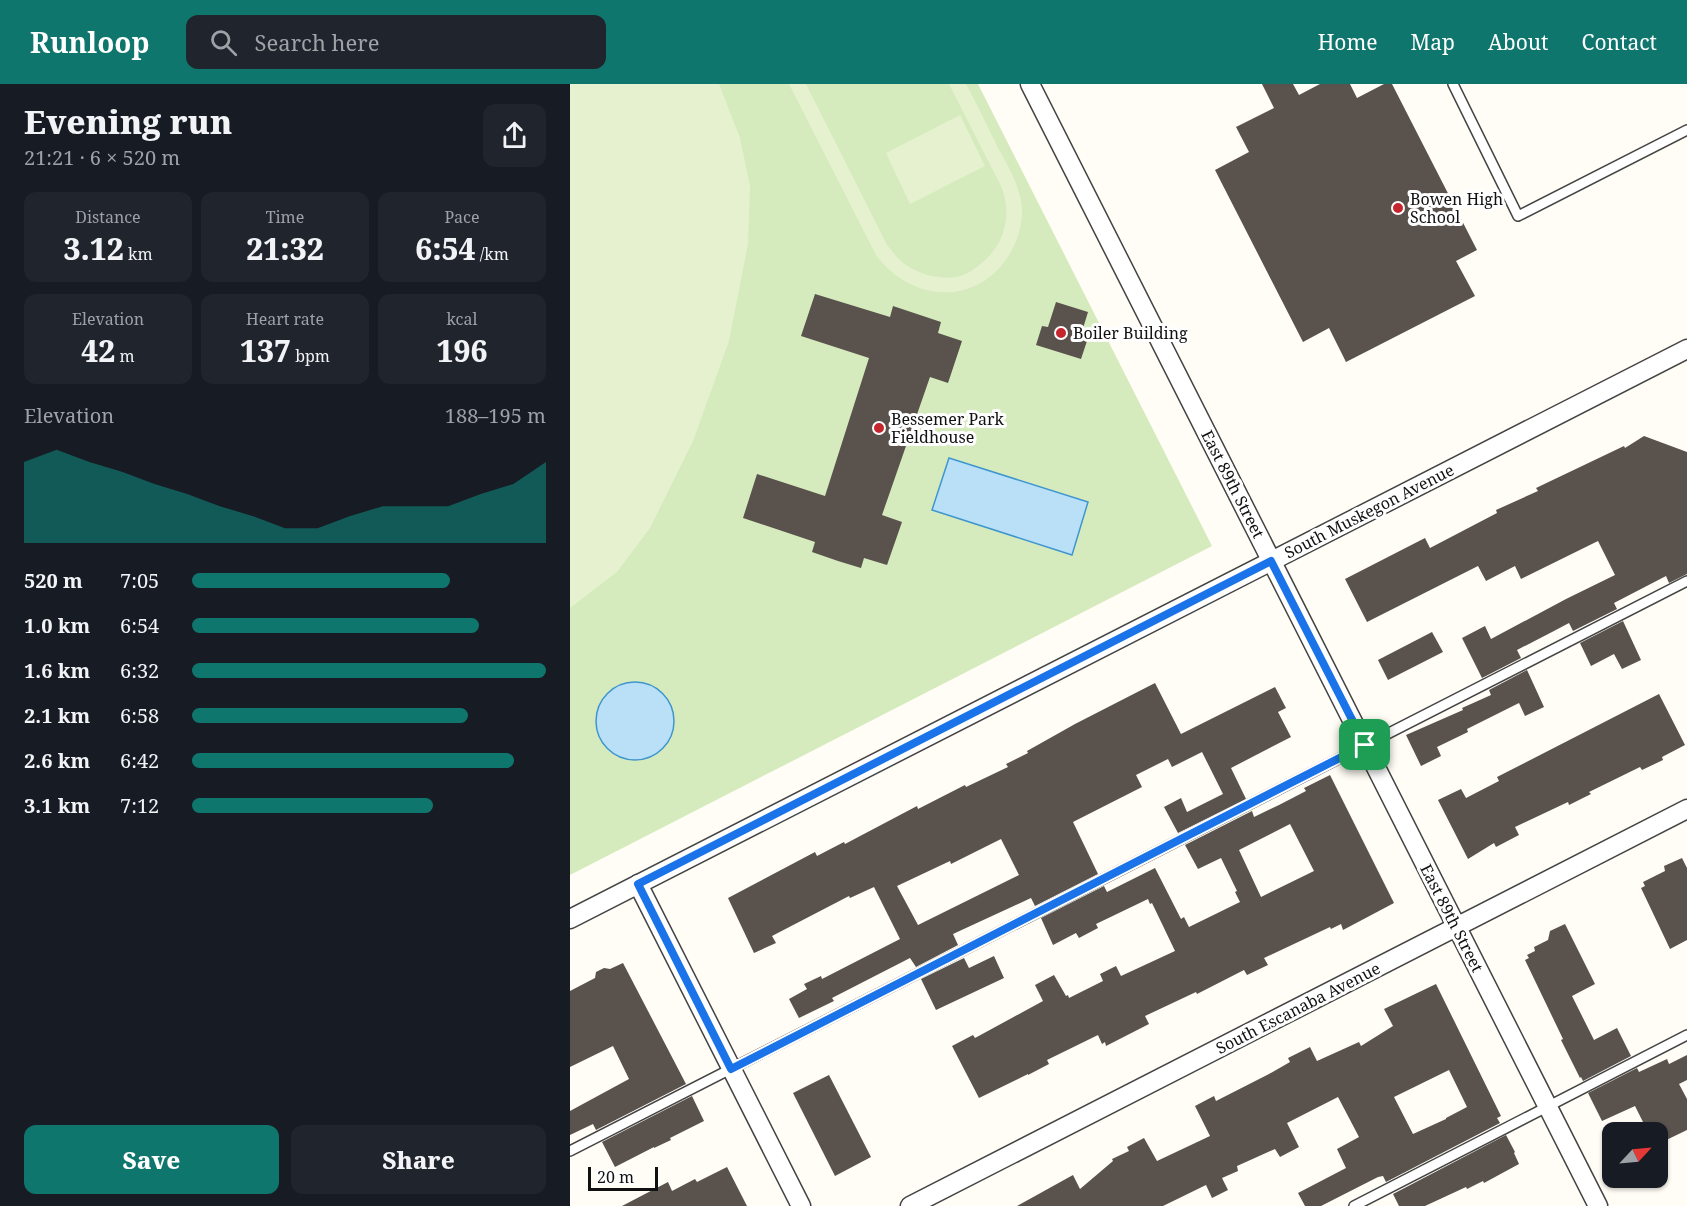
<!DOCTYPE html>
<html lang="en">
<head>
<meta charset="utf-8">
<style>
  :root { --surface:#171b24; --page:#20242c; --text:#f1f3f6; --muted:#9ea1a6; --accent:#0f766e }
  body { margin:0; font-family:"Noto Serif",serif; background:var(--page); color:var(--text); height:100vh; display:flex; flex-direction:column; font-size:22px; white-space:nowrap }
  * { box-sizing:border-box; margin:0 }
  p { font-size:20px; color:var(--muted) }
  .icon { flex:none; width:33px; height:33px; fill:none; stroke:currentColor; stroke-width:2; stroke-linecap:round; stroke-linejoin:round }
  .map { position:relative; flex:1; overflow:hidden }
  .sheet { display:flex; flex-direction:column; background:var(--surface); width:570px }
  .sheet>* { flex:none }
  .needle { width:39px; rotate:64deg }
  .tools { position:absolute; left:1032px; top:1038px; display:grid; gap:12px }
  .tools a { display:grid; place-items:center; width:66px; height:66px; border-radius:12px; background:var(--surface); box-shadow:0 2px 4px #0004; font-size:30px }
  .scale { position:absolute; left:18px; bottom:15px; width:70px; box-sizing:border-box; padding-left:6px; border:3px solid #111; border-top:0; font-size:16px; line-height:21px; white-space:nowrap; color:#111; -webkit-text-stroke:4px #fff; paint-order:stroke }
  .pin { position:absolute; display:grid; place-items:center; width:51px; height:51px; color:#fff; margin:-26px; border-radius:12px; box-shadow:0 3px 9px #0006 }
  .round { display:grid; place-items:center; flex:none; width:63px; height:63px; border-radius:12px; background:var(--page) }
  .summary { display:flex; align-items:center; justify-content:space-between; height:102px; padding:0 24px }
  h1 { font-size:33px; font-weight:800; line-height:45px }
  .metrics { display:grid; grid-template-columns:repeat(3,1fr); gap:9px; height:102px; padding:6px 24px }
  .metrics div { display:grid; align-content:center; border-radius:12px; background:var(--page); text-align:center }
  .metrics b { font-size:30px; font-weight:800 }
  .metrics small { font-size:16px; font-weight:400 }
  .metrics p { font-size:16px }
  .chart { height:168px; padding:12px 24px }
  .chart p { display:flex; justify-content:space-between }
  .chart svg { width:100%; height:108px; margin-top:6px; fill:var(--accent); opacity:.7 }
  .cta { display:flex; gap:12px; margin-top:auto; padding:12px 24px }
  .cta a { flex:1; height:69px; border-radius:12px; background:var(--accent); color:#fff; font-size:24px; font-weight:800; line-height:69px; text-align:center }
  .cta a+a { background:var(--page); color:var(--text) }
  ul { padding:0 24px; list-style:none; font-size:20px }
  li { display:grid; grid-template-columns:96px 72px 1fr; align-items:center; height:45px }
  li i { height:15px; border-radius:8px; background:var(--accent) }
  header { display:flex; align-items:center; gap:36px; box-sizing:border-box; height:84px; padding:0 30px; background:var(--accent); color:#fff }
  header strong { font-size:28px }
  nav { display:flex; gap:33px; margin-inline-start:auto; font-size:21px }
  .search { width:420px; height:54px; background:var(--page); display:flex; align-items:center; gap:15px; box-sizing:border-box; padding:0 21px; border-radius:12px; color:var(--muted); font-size:22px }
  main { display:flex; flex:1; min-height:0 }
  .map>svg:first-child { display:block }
  .green { fill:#d5ebbd }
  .pitch { fill:#e6f2cf }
  .water { fill:#b9e0f7; stroke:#3f96cf; stroke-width:1.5 }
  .building { fill:#5a524d; fill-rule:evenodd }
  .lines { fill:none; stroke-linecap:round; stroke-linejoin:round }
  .lane-casing { stroke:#444; stroke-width:12 }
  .street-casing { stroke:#444; stroke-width:21 }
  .lane { stroke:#fff; stroke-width:9 }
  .street { stroke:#fff; stroke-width:18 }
  .route-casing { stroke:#fff; stroke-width:12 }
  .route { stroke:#1a73e8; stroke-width:8 }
  .poi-dot { fill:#c4262e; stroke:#fff; stroke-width:2 }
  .labels { text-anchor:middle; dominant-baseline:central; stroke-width:6; stroke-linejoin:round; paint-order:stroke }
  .poi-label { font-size:16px; fill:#111; stroke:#fff; text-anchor:start }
  .street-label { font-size:16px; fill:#111; stroke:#fff }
</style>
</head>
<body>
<header>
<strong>Runloop</strong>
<div class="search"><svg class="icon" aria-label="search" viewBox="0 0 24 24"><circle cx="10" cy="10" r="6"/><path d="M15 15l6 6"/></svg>Search here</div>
<nav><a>Home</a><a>Map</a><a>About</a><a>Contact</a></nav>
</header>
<main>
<section class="sheet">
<div class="summary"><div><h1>Evening run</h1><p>21:21 · 6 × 520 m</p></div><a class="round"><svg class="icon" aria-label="share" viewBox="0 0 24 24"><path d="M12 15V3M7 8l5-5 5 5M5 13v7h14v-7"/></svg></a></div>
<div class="metrics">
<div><p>Distance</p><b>3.12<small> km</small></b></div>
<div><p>Time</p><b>21:32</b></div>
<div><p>Pace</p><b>6:54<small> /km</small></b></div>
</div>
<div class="metrics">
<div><p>Elevation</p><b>42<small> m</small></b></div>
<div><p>Heart rate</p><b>137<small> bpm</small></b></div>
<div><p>kcal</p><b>196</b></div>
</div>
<div class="chart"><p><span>Elevation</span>188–195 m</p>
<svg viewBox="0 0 160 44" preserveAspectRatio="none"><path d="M0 44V11L10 6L20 11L30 15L40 20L50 24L60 29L70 33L80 38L90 38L100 33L110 29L120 29L130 29L140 24L150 20L160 11V44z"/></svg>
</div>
<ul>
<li><b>520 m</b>7:05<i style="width:73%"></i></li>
<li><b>1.0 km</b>6:54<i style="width:81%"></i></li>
<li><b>1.6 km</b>6:32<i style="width:100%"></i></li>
<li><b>2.1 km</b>6:58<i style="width:78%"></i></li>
<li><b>2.6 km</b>6:42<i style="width:91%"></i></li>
<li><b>3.1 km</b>7:12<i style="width:68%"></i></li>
</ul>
<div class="cta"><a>Save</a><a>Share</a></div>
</section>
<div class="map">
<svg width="1117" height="1122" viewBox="0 0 1117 1122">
  <rect width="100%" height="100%" fill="#fffdf5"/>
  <polygon class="green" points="0,0 408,0 642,462 0,791"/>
  <g class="pitch">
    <polygon points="0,0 149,0 170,54 180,102 178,160 159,257 123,357 80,444 47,488 0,524"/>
    <path d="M219,0H236L317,161C322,167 326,173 332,178C346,190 372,197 390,192C398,190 406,184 413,178C436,158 442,129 431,102L379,0H396C407,21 417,41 427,62C438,82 451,103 452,126C452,145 446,162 435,177C400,224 338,215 306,171Z"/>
    <polygon points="390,31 415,82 340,120 316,69"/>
  </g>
  <g class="water">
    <polygon points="379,374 518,418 502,471 362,426"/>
    <circle cx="65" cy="637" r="39"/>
  </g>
  <g class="building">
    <polygon points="692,0 723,0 729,11 750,0 780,0 787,14 814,0 822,0 907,166 886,177 905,212 776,278 759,244 733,258 645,86 679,68 666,43 704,24"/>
    <polygon points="245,210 320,233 323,222 371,238 368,249 392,257 378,299 360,293 312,431 332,438 317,481 294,474 291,484 268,477 242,468 245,458 173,434 187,390 255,412 299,274 231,252"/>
    <polygon points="486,218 518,228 510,254 517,257 511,275 466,261 472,242 478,243"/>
    <polygon points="1074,352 1117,368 1117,490 1099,499 1096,492 1044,519 1047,525 1003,547 999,539 982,548 947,566 951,574 912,594 892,554 915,542 921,555 996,515 1045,491 1028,457 951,495 945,482 916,497 908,482 797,538 775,495 855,454 860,464 927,429 926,426 968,407 966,404 1054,362 1055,364"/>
    <polygon points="1053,537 1071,576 1052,585 1044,570 1021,582 1010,559"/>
    <polygon points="862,548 873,568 818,596 808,576"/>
    <polygon points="957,586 974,623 955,632 949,619 897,645 898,648 867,663 871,672 851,682 836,651 893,626 892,624 921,611 919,606"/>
    <path d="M585,599L611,650L705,603L716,624L708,628L721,653L661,684L676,715L608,749L594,723L611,714L617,728L653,710L632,668L602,683L598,675L566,691L572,703L503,738L528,790L465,822L461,814L383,850L388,861L346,883L340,874L262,914L264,917L229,934L219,915L237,905L234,900L251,892L252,895L330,855L304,803L280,814L279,812L202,852L206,859L184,869L158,814L245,768L247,772L274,758L275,760L347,722L348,725L395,701L396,703L438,683L436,680L458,669L457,667L505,640ZM431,755L449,791L348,841L327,802L380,777L381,780Z"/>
    <polygon points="1089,610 1115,661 1092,673 1093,676 1072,686 1070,683 1019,708 1021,710 999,721 998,718 945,743 949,751 926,763 924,759 898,775 868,716 891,705 896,714 929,697 927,693"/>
    <path d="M760,691L824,819L773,846L771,840L761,845L760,843L694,874L698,881L677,891L674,886L627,910L626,908L575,932L579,940L536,962L535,958L532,960L528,951L477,976L479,980L458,991V990L409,1014L382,962L403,951L405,954L473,917L465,901L484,891L496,912L498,911L499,914L533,897L530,890L546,882L551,892L605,867L582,819L580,820L578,815L526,840L528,844L509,854L506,849L483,861L471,834L534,802L537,808L585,784L611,835L614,833L619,843L670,818L665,808L667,807L651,774L628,785L615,761L682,727L684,733L709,721L736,707L734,704ZM720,740L744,787L691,813L669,766Z"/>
    <polygon points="1112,774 1117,784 1117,856 1100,865 1071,804 1075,802 1073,798 1095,787 1094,782"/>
    <polygon points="995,840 1025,900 1002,912 1024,956 1047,944 1061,972 1013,997 1011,993 1010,994 991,956 993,955 955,876 959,874 957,871 965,867 964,863 978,856 980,847"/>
    <polygon points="424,872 434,894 366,926 351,895 394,874 399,884"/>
    <polygon points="53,879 116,1000 26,1046 23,1040 0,1051 0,1027 59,995 43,962 0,983 0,907 25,894 26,888 34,884 40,885"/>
    <path d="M866,900L931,1032L927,1034L930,1039L816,1098L813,1092L808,1093L751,1122H735L728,1109L776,1084L767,1065L789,1053L768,1013L717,1039L729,1063L710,1073L705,1065L667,1082L668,1087L652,1094L658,1106L642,1114L636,1101L593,1122H447L503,1091L510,1105L543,1077L542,1075L559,1067L557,1063L574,1054L587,1077L640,1052L625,1022L644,1012L646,1017L699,990L720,978L718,974L740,963L747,977L789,958L791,962L823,942L814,925ZM879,986L897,1023L876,1034V1035L843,1050L824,1013Z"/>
    <polygon points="1117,971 1117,996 1109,1000 1117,1015 1117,1046 1088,1060 1088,1048 1078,1048 1065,1022 1032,1037 1018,1009 1067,984 1069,988 1097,975 1099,980"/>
    <polygon points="259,991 301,1073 265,1092 223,1009"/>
    <polygon points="122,1012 134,1037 100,1054 101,1056 84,1064 84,1063 45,1083 32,1058"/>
    <polygon points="936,1051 945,1068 944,1069 949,1080 914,1099 913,1097 897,1105 896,1103 855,1122 829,1122 823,1110"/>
    <polygon points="157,1083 177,1122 52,1122 98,1098 102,1107 125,1095 127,1098"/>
  </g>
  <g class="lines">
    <defs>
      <g id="lane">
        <polyline points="883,0 948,132 1117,46"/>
        <polyline points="0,1067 1117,497"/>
        <polyline points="784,1122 1117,951"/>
      </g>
      <g id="street">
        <polyline points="460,0 1028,1122"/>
        <polyline points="68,800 231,1122"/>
        <polyline points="0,835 1117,265"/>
        <polyline points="340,1122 1117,725"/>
      </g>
    </defs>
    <use href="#lane" class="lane-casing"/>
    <use href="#street" class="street-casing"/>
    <use href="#lane" class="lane"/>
    <use href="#street" class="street"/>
  </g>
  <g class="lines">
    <defs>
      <polygon id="route" points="701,477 795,661 161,985 68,800"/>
    </defs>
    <use href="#route" class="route-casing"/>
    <use href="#route" class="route"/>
  </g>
  <g class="poi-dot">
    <circle cx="828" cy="124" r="6"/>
    <circle cx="491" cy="249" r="6"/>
    <circle cx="309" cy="344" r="6"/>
  </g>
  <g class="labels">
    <g class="poi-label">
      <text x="840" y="115">Bowen High<tspan x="840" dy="18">School</tspan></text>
      <text x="503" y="249">Boiler Building</text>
      <text x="321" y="335">Bessemer Park<tspan x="321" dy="18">Fieldhouse</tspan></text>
    </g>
    <g class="street-label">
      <text transform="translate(663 400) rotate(63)">East 89th Street</text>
      <text transform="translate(799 427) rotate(-27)">South Muskegon Avenue</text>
      <text transform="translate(882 834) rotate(63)">East 89th Street</text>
      <text transform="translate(728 924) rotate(-27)">South Escanaba Avenue</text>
    </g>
  </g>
</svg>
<div class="tools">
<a><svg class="needle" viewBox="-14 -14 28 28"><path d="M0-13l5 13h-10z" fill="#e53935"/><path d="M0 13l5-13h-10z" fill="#9ea1a6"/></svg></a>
</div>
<div class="scale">20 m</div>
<div class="pin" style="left:795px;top:661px;background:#1e9e55"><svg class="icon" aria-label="arrive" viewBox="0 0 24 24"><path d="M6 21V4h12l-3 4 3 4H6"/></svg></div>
</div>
</main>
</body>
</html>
